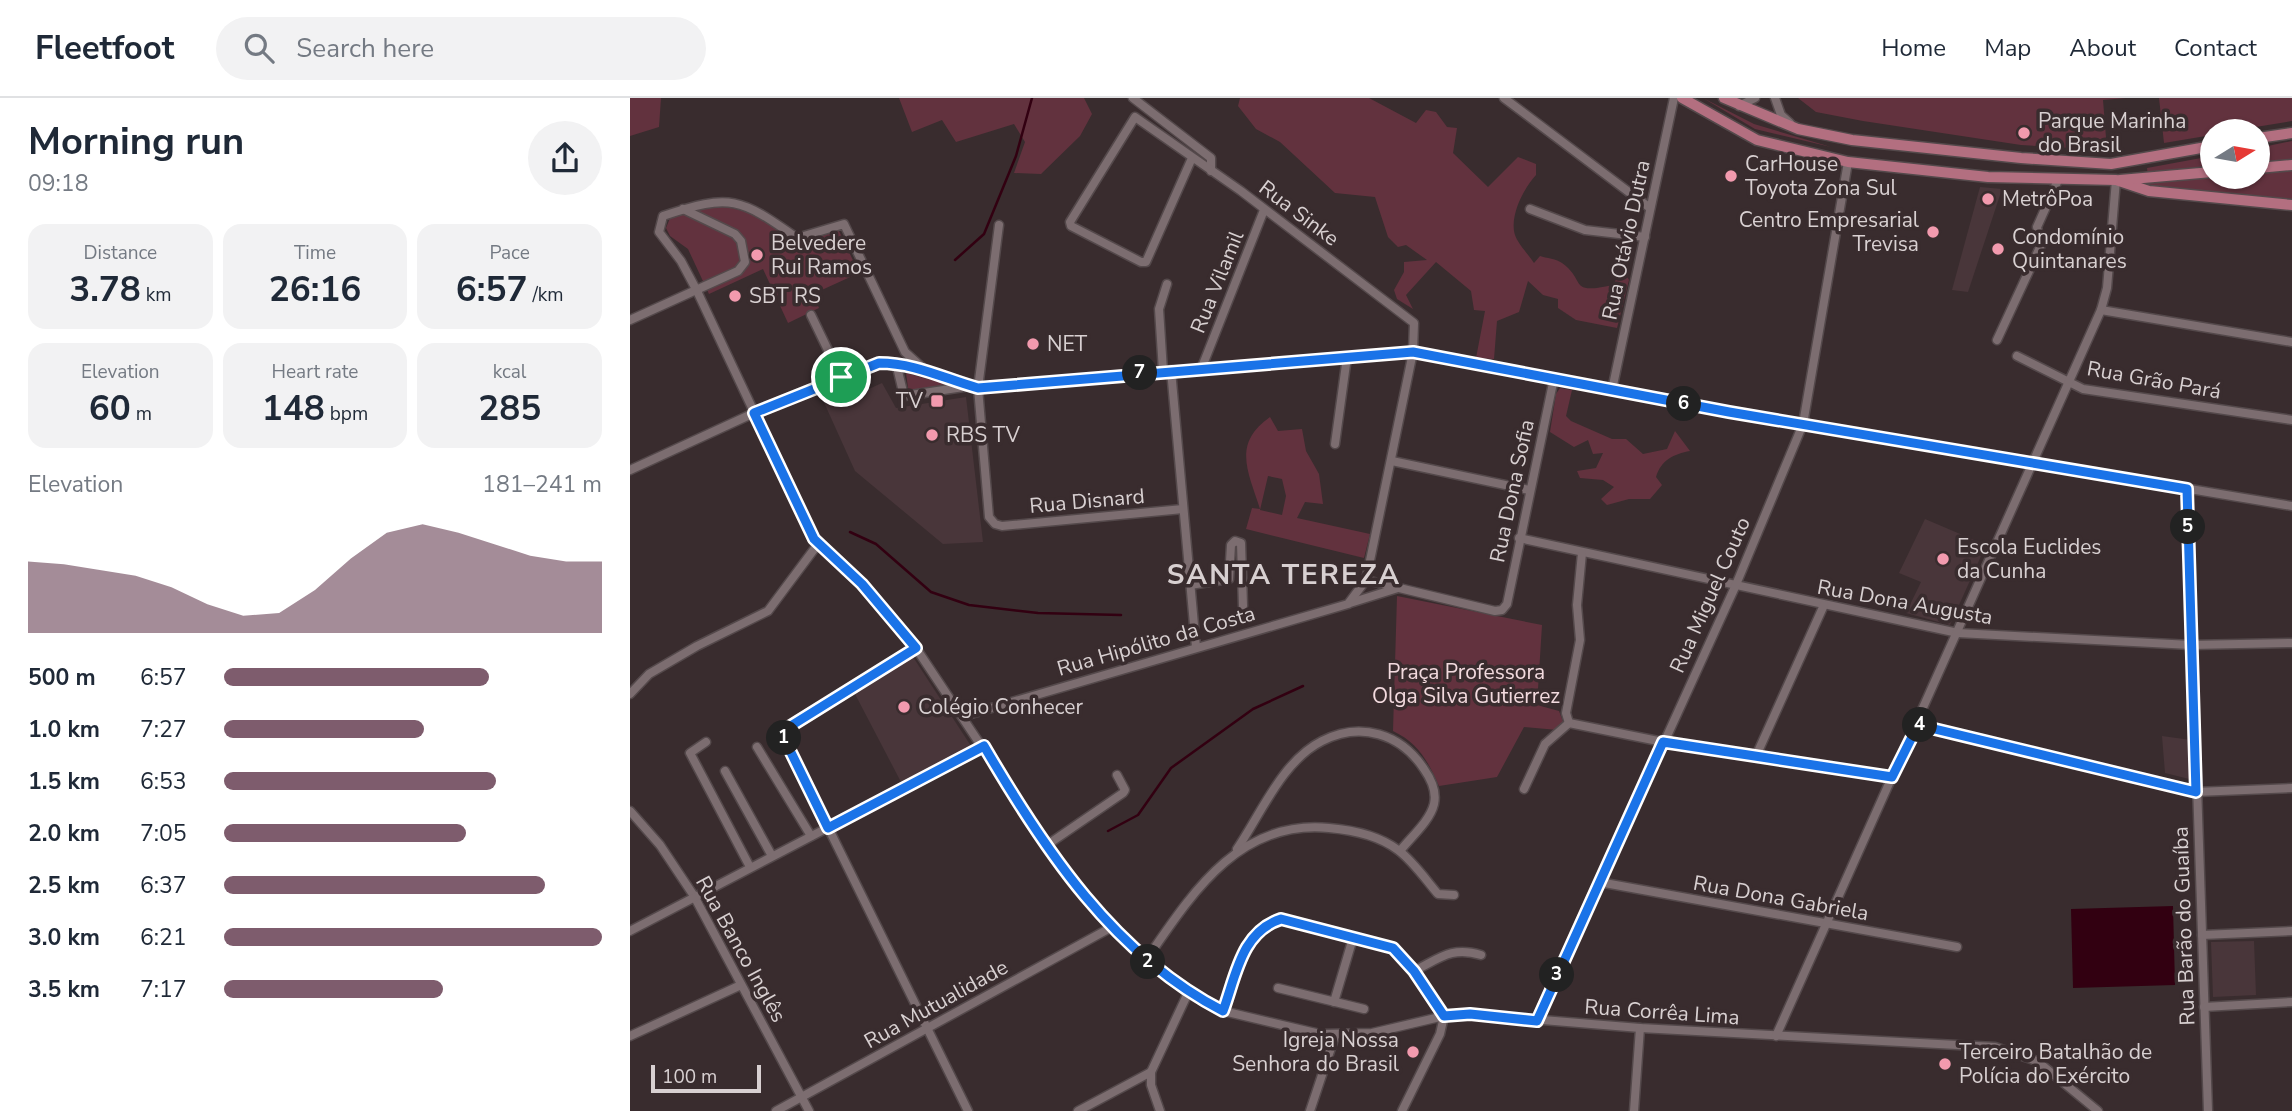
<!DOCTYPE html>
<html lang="en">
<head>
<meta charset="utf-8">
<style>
  :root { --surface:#fff; --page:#f2f2f3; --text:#1f2937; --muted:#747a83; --line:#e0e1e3; --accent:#7e5c6d }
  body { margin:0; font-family:"Nunito Sans",sans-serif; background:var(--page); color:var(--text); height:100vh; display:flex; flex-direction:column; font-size:26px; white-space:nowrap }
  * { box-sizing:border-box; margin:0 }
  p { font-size:23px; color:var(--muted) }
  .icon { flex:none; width:38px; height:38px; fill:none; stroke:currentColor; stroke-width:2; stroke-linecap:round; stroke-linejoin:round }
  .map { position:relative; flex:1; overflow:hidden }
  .drawer { display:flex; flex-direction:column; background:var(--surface); width:630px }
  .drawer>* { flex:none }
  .needle { width:46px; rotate:79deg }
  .controls { position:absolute; left:1570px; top:21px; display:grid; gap:14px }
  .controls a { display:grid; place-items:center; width:70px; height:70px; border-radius:50%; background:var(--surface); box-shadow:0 2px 5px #0004; font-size:35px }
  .scale { position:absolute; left:21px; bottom:18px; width:110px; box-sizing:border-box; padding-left:7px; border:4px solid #d8d0d1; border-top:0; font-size:19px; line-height:24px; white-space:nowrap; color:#d8d0d1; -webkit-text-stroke:5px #392c2e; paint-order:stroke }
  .pin { position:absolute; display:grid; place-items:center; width:60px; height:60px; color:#fff; margin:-30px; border:4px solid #fff; border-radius:50%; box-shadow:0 2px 7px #0007 }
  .km { position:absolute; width:35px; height:35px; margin:-18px; border-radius:50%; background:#222; color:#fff; font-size:19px; line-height:35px; text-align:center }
  .round { display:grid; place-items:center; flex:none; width:74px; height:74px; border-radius:37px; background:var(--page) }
  .overview { display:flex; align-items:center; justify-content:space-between; height:119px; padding:0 28px }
  h1 { font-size:38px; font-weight:700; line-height:52px }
  .figures { display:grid; grid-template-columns:repeat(3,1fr); gap:10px; height:119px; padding:7px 28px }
  .figures div { display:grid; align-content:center; border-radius:18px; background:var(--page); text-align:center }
  .figures b { font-size:35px; font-weight:700 }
  .figures small { font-size:19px; font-weight:400 }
  .figures p { font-size:19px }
  .chart { height:196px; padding:14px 28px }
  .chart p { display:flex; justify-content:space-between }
  .chart svg { width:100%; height:126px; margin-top:7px; fill:var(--accent); opacity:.7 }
  ul { padding:0 28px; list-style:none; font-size:23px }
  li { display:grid; grid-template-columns:112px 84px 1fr; align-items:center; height:52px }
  li i { height:18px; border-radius:9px; background:var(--accent) }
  header { display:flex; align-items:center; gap:42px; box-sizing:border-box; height:98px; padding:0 35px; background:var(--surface); border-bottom:2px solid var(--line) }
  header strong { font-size:33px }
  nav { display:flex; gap:38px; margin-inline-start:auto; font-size:24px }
  .search { width:490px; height:63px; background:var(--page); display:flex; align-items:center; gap:18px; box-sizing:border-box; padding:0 24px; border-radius:38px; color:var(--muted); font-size:26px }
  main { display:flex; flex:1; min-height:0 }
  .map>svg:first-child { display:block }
  .built { fill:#49363a }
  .green { fill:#62323e; fill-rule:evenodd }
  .water { fill:#320011 }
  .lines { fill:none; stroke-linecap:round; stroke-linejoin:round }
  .stream { stroke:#320011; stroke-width:2.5 }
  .minor-casing { stroke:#54494b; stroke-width:11 }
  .major-casing { stroke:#54494b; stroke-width:13 }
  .minor { stroke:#7c6d70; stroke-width:8 }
  .major { stroke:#b36f80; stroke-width:10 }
  .route-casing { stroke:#fff; stroke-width:14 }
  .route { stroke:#1a73e8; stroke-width:9 }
  .poi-dot { fill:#f29aae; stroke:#392c2e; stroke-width:2.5 }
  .labels { text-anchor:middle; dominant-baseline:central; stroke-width:7; stroke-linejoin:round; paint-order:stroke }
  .poi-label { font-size:21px; fill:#d8d0d1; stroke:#392c2e; text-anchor:start }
  .street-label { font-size:21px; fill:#d8d0d1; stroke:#392c2e }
  .park-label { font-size:21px; fill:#f2dade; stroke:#392c2e }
  .district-label { font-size:28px; font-weight:bold; letter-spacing:2px; fill:#d8d0d1; stroke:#392c2e }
</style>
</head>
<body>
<header>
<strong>Fleetfoot</strong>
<div class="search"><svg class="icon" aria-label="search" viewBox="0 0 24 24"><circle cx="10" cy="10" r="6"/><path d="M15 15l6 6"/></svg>Search here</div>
<nav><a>Home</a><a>Map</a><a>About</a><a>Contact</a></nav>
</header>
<main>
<section class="drawer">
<div class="overview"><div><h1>Morning run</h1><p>09:18</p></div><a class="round"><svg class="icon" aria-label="share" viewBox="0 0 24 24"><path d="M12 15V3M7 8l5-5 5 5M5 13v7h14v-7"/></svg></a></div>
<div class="figures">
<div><p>Distance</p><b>3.78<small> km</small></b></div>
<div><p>Time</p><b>26:16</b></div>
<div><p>Pace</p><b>6:57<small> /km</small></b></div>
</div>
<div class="figures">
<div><p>Elevation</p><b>60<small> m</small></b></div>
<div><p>Heart rate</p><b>148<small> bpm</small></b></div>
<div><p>kcal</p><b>285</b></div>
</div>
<div class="chart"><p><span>Elevation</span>181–241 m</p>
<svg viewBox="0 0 160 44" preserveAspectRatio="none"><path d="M0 44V19L10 20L20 22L30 24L40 28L50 34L60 38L70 37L80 29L90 18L100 9L110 6L120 9L130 13L140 17L150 19L160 19V44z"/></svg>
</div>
<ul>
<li><b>500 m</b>6:57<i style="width:70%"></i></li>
<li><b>1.0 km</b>7:27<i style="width:53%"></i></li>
<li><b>1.5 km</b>6:53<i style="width:72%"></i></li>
<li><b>2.0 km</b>7:05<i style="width:64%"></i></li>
<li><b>2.5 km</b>6:37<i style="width:85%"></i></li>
<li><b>3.0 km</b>6:21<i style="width:100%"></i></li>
<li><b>3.5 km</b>7:17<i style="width:58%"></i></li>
</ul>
</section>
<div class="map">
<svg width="1662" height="1013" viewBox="0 0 1662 1013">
  <rect width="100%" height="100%" fill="#392c2e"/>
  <g class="built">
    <polygon points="1350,89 1372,91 1338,194 1322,192"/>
    <polygon points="225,285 230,295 252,285 266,310 336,299 353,444 313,446 225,373 192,300"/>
    <polygon points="1295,421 1356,447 1320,527 1276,515 1291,484 1269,475"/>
    <polygon points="283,559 341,648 271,684 225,596"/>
    <polygon points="1532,638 1561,642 1563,682 1535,675"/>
    <polygon points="1624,843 1626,897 1583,899 1581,844"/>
  </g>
  <g class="green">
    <polygon points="0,0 31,0 29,29 0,38"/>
    <polygon points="269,0 454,0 462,16 450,38 411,76 384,75 395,44 384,26 326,44 312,22 282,34"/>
    <path d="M610,0H739L786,25L796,12L806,14L817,29L827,30L823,55L858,89L888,59L906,66V77C894,90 879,118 885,137C888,146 899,157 904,165L910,158C916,160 927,161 932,165C957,183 937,197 983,187L989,176L996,177L999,182L987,230L946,222L928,210V201L913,197L898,183L889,214L867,223L864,261L846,260L855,213L844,212L841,193L806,164L776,197L783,211L767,201L764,192L774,174V164L797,162L776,147L768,149L758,139L745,99L705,95L650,44L626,31L608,8Z"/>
    <polygon points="1073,0 1124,26 1201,49 1125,31"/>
    <polygon points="1168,0 1496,0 1473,2 1477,52 1391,47 1233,23 1186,14"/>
    <polygon points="1529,0 1662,0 1662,23 1601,33 1582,33 1582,37 1534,45"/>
    <polygon points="1662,43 1662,101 1519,88 1517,70 1582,58 1582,79 1628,79 1628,50"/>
    <path d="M78,108C117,107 135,124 167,145L209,133L229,175L183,196L189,210L158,225L133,171L79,196L58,151L40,138L36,130L40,120Z"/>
    <polygon points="276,275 327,289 279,297"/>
    <path d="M930,290L942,292L936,318L941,323L982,341H996L1013,356L1037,351L1045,333L1060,353C1044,356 1031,362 1026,379L1032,387L1020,401H999L977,407L971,401L984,389L973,382L950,380L947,373L966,370L973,355L963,356L958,342L944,349L920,334L926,296Z"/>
    <path d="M640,319L648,333L672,331L676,353L689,376L693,406L675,404L667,420L740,436L734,460L616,431L622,410L630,411C618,373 602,346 640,319ZM638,378L652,381L656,398L652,417L630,412Z"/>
    <path d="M767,498L912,527L907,607L929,613L934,626L928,632L894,629L867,679L809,688C798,663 788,645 763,633Z"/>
  </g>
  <polygon class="water" points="1543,808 1545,887 1443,890 1441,811"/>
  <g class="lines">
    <g class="stream">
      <polyline points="325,162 354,136 386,58 402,0"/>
      <polyline points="220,434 246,446 301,494 339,507 408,515 491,517"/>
      <polyline points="478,733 508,717 541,670 623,611 673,588"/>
    </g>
    <defs>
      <g id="minor">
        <polyline points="503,0 581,60 581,73"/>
        <polyline points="874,0 1020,110"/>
        <polyline points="1145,0 1151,17 1160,25"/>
        <polyline points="1109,8 1125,0"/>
        <polyline points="900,111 955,132 1015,139"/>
        <polyline points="369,127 348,290 359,419 365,426 372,428 553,411"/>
        <polyline points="1471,212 1662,244"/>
        <polyline points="181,217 211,279"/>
        <polyline points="0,222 108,173 115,164 111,143 105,136 53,111"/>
        <polyline points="1367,242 1411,147 1407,129 1428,82"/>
        <polyline points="1387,258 1453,291 1662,322"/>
        <polyline points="266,265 274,298 340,288"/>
        <polyline points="572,269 634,112"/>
        <path d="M295,272L275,254L214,126L167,140C110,100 101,95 33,118L29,134L51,163L67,193L184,441L231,486L286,550L430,766L482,829L516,862L558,895L593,913L690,936L742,935L814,918L840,916L1010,930L1365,949L1407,963L1468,1013"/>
        <polyline points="541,272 566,549"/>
        <polyline points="533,273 529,211 537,186"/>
        <polyline points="982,292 1044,0"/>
        <polyline points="705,346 717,259"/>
        <polyline points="762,363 899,392"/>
        <path d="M0,372L124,315L249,265C285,265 314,282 348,290L783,254L1099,314L1662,408"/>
        <polyline points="1557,391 1578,1013"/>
        <polyline points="889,440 1328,535 1561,547 1662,545"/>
        <polyline points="736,482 865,513 872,512 877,506 924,280"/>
        <polyline points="560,487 599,481 601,447 605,443 611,445 613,508"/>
        <polyline points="720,505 768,490"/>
        <polyline points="286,550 151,634 338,1013"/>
        <polyline points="0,596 19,576 67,548 138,513 188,446"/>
        <polyline points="334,618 718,506 736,482 783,254 784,225 611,93 505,19 440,124 441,128 511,164 516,164 562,60"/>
        <polyline points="939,625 1033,644 1262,679"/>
        <polyline points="939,625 936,615 950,542 947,507 952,455"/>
        <polyline points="1288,627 1566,694 1662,690"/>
        <polyline points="76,644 60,655 120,769"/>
        <polyline points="127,649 181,738"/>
        <polyline points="1126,658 1194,507"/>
        <polyline points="95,673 142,758"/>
        <polyline points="894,691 915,646 939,625"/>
        <polyline points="0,713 30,747 64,798 179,1013"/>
        <polyline points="417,747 493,695 495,692 487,677"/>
        <path d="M607,751C631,716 652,663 692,643C731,623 771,636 794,671C801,681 807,693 804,706C800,723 781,739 770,753"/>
        <polyline points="969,784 1327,849"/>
        <polyline points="0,833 354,648"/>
        <polyline points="1572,837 1662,833"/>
        <path d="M516,862C561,797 608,721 699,730C723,732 748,737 768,752C783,763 796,782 808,796L824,797"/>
        <path d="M784,873C810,860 822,848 851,857"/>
        <polyline points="648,890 734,911"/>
        <polyline points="704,904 723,840"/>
        <polyline points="1574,909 1662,904"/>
        <path d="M593,913C606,877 611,834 651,821L763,850L784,873L814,918L810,936L772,1013"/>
        <polyline points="907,923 1105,489 1173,326 1218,64"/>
        <polyline points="0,938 111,887"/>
        <polyline points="1146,938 1471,212 1477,190 1486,82"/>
        <polyline points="521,974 521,987 530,1013"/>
        <polyline points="146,1013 482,829"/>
        <polyline points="448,1013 521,974 558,895"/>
        <polyline points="680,1013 705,938"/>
        <polyline points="1004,1013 1010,930"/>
      </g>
      <g id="major">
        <polyline points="1052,0 1127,42 1218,64 1358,79 1486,82 1519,93 1662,107"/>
        <polyline points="1094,0 1168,31 1222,42 1391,60 1481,66 1582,48"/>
        <polyline points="1628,40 1662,35"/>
        <polyline points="1628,70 1662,67"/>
        <polyline points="1490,82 1582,74"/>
      </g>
    </defs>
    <use href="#minor" class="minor-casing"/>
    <use href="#major" class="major-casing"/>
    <use href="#minor" class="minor"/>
    <use href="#major" class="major"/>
  </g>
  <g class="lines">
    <defs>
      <path id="route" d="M783,254L1099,314L1557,391L1566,694L1288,627L1262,679L1033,644L907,923L840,916L814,918L784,873L763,850L651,821C611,834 606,878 593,913C484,857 414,751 354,648L198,730L151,634L286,550L232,486L184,441L124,315L249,265C285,265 315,281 348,290Z"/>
    </defs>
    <use href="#route" class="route-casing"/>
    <use href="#route" class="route"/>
  </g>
  <g class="poi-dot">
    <circle cx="1394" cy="35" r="7"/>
    <circle cx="1101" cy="78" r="7"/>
    <circle cx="1358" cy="101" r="7"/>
    <circle cx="1303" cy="134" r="7"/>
    <circle cx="1368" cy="151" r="7"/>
    <circle cx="127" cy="157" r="7"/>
    <circle cx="105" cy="198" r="7"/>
    <circle cx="403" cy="246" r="7"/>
    <rect x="300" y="296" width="14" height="14" rx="3.5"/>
    <circle cx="302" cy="337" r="7"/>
    <circle cx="1313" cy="461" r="7"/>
    <circle cx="274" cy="609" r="7"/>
    <circle cx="783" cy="954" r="7"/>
    <circle cx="1315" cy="966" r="7"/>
  </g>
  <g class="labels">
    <g class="poi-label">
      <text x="1408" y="23">Parque Marinha<tspan x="1408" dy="24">do Brasil</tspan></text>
      <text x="1115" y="66">CarHouse<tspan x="1115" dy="24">Toyota Zona Sul</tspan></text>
      <text x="1372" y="101">MetrôPoa</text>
      <text x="1289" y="122" text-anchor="end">Centro Empresarial<tspan x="1289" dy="24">Trevisa</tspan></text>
      <text x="1382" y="139">Condomínio<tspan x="1382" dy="24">Quintanares</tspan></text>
      <text x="141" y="145">Belvedere<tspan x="141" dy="24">Rui Ramos</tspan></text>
      <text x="119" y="198">SBT RS</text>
      <text x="417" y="246">NET</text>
      <text x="293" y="303" text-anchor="end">TV</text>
      <text x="316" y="337">RBS TV</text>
      <text x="1327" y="449">Escola Euclides<tspan x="1327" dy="24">da Cunha</tspan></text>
      <text x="288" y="609">Colégio Conhecer</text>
      <text x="769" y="942" text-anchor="end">Igreja Nossa<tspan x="769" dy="24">Senhora do Brasil</tspan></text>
      <text x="1329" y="954">Terceiro Batalhão de<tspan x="1329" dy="24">Polícia do Exército</tspan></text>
    </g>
    <g class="street-label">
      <text transform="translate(669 115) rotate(37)">Rua Sinke</text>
      <text transform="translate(996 142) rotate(-78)">Rua Otávio Dutra</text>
      <text transform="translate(587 184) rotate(-68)">Rua Vilamil</text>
      <text transform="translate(1524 282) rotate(10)">Rua Grão Pará</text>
      <text transform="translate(882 393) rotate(-78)">Rua Dona Sofia</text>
      <text transform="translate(457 403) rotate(-5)">Rua Disnard</text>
      <text transform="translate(1080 497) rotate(-66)">Rua Miguel Couto</text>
      <text transform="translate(1275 504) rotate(10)">Rua Dona Augusta</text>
      <text transform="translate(526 543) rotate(-16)">Rua Hipólito da Costa</text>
      <text transform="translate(1151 800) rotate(10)">Rua Dona Gabriela</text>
      <text transform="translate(1554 828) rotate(-92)">Rua Barão do Guaíba</text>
      <text transform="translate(111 851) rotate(61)">Rua Banco Inglês</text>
      <text transform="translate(306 906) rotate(-29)">Rua Mutualidade</text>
      <text transform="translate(1032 914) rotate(4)">Rua Corrêa Lima</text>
    </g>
    <g class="park-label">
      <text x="836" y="574">Praça Professora<tspan x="836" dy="24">Olga Silva Gutierrez</tspan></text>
    </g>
    <g class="district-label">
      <text x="654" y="477">SANTA TEREZA</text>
    </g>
  </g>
</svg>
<div class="controls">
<a><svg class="needle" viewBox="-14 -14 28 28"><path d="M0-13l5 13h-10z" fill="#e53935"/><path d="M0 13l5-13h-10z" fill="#747a83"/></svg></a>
</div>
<div class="scale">100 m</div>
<div class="pin" style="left:211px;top:279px;background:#1e9e55"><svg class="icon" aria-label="arrive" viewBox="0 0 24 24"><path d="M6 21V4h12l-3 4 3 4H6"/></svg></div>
<b class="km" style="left:154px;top:640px">1</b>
<b class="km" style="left:518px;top:864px">2</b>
<b class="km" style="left:927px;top:877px">3</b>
<b class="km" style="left:1290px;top:627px">4</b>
<b class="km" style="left:1558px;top:429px">5</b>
<b class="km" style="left:1054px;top:306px">6</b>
<b class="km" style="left:510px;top:275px">7</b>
</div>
</main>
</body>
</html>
